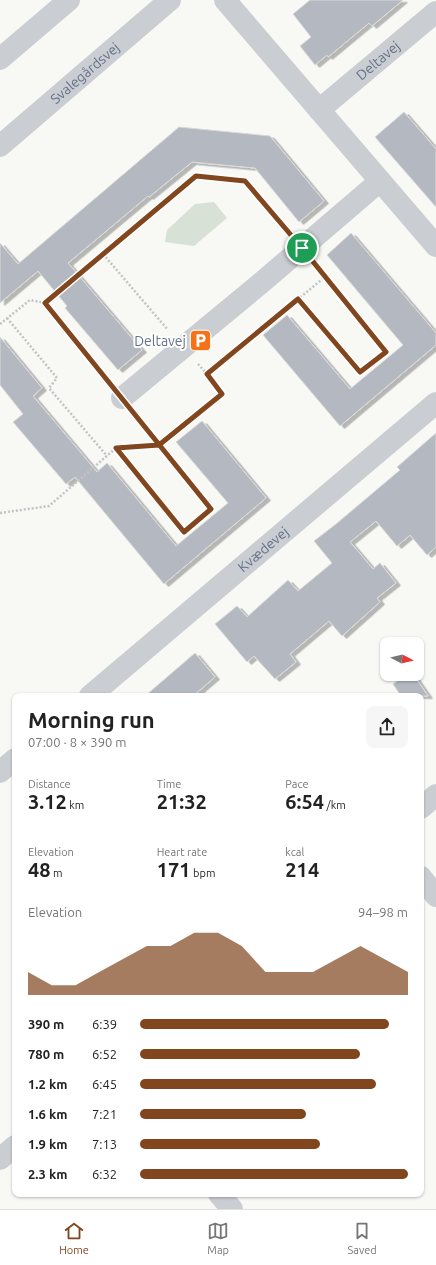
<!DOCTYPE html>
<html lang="en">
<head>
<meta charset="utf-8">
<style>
  :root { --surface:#fff; --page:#f6f6f6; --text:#222; --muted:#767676; --line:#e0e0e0; --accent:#81461e }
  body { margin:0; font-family:Ubuntu,sans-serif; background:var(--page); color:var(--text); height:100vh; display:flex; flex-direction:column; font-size:15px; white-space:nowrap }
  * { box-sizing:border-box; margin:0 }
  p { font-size:13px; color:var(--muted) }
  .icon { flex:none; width:22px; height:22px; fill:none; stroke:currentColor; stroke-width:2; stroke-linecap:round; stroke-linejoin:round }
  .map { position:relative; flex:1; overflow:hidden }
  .panel { position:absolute; left:12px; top:693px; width:412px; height:504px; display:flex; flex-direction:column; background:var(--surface); border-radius:8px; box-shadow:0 1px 3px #0004 }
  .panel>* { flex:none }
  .needle { width:26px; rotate:97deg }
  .tools { position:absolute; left:380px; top:637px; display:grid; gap:8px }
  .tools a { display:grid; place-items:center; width:44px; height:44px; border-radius:8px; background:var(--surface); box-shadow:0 1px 3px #0004; font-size:20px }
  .pin { position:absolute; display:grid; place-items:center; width:34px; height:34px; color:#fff; margin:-17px; border:2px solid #fff; border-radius:50%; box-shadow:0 1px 4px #0007 }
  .round { display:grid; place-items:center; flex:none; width:42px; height:42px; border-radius:8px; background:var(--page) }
  .headline { display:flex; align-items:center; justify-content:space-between; height:68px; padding:0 16px }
  h1 { font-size:22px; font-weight:700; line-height:30px }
  .metrics { display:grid; grid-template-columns:repeat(3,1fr); gap:6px; height:68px; padding:4px 16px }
  .metrics div { display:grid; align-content:center }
  .metrics b { font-size:20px; font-weight:700 }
  .metrics small { font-size:11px; font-weight:400 }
  .metrics p { font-size:11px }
  .chart { height:112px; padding:8px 16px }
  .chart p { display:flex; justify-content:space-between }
  .chart svg { width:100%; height:72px; margin-top:4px; fill:var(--accent); opacity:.7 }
  ul { padding:0 16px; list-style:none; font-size:13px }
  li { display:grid; grid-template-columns:64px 48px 1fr; align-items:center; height:30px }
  li i { height:10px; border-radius:5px; background:var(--accent) }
  .tab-bar { display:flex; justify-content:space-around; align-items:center; height:56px; border-top:1px solid var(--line); background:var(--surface); font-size:11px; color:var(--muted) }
  .tab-bar a { display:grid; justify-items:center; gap:2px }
  .tab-bar .selected { color:var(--accent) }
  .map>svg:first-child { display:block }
  .green { fill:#d8e1d6 }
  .building { fill:#b3b8c1; stroke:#dadad8; filter:url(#shadow) }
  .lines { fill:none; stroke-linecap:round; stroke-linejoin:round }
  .path { stroke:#c1c3c6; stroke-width:2.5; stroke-dasharray:2 2; stroke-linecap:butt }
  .minor { stroke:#cacdd1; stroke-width:22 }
  .route-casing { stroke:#fff; stroke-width:8 }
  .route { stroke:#81461e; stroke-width:5 }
  .labels { text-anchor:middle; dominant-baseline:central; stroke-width:4; stroke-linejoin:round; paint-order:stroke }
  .street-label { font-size:14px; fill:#64728a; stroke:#fff }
  .poi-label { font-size:14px; fill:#64728a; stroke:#fff; text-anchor:end }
</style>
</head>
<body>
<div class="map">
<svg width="436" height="1209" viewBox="0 0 436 1209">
  <defs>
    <filter id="shadow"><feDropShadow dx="4.5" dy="2.5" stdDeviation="0" flood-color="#0004"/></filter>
  </defs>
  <rect width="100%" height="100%" fill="#f8f8f5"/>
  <polygon class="green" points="214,202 227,218 194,246 165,242 167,230 195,204"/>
  <g class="building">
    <polygon points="310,0 403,0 372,26 369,23 328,57 327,55 315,65 300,46 311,37 293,14"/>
    <polygon points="404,112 436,149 436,207 375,137"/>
    <polygon points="179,127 270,136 324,201 299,222 255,168 192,162 149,197 148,196 68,263 142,350 118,370 65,308 67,306 38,271 0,303 0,243 18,264"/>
    <polygon points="351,233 436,333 436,345 340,426 263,335 287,315 350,389 403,345 327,255"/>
    <polygon points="0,337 42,388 33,396 97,472 107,463 176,546 228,503 176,442 202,421 266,498 164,584 75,477 66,484 13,422 23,414 0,385"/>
    <polygon points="436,433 436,547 427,555 410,535 397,546 376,521 350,542 373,569 380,563 396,583 377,598 380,602 342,636 329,621 290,654 296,662 275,679 254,656 247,662 215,624 237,606 247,617 288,580 298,591 332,563 314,541 336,524 400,470 397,467"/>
    <polygon points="195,653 215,677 193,696 145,696"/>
    <polygon points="407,674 413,674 428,696 401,696 393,684"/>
  </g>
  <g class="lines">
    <g class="path">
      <polyline points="103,254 168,330"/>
      <polyline points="298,299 360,372 386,352 325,277"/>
      <polyline points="45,303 109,382"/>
      <polyline points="7,318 57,378 49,388 107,456"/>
      <polyline points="0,324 30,300 45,303 196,176 245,181 287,231"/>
      <polyline points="198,364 207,374"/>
      <polyline points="116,448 184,532 211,509 136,415"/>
      <polyline points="0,513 49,506 116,448 159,445 222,394 207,374 325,277 316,266"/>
    </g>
    <g class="minor">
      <polyline points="225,0 436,246"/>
      <polyline points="0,59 69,0"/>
      <path id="s1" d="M319,110L436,12"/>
      <path id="s2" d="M0,146L170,0"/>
      <polyline points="122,398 261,283 380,181"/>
      <path id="s3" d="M90,696L436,403"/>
      <polyline points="0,772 15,759"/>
      <polyline points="421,808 436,795"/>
      <polyline points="421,877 436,896"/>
      <polyline points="0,1159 15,1146"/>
      <polyline points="219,1194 232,1209"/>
    </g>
  </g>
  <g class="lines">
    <defs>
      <path id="route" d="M302,248L245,181L196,176L45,303C100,371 155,440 211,509L184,532L116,448L159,445L222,394L207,374L298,299L360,372L386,352L302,248"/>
    </defs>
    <use href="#route" class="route-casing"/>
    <use href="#route" class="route"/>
  </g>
  <defs>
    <symbol id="parking-square" viewBox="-11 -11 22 22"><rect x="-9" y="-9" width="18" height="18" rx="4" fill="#f57219" stroke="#fff"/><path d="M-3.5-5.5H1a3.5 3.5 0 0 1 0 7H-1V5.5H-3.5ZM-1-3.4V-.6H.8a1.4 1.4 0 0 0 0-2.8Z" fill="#fff"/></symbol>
  </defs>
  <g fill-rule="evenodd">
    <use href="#parking-square" x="188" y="328" width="25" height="25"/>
  </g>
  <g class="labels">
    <g class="street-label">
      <text stroke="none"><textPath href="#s1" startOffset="77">Deltavej</textPath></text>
      <text stroke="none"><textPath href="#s2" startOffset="112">Svalegårdsvej</textPath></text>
      <text stroke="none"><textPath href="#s3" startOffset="227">Kvædevej</textPath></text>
    </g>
    <g class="poi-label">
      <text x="186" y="341">Deltavej</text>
    </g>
  </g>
</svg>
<div class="tools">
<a><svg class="needle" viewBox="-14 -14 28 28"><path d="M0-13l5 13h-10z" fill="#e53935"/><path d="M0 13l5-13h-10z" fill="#767676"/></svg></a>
</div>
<div class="pin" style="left:302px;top:248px;background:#1e9e55"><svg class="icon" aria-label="arrive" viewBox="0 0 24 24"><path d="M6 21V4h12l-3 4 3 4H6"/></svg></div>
<section class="panel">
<div class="headline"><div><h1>Morning run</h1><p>07:00 · 8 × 390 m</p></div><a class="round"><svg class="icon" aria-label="share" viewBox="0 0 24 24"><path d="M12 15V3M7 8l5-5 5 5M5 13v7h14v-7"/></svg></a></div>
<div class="metrics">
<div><p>Distance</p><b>3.12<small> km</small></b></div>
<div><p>Time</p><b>21:32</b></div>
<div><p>Pace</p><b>6:54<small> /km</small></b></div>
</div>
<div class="metrics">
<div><p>Elevation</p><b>48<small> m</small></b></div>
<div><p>Heart rate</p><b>171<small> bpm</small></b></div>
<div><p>kcal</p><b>214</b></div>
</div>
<div class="chart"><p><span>Elevation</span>94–98 m</p>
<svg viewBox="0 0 160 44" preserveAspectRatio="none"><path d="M0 44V30L10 38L20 38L30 30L40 22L50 14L60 14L70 6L80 6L90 14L100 30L110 30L120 30L130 22L140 14L150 22L160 30V44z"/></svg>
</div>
<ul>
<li><b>390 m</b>6:39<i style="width:93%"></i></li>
<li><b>780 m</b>6:52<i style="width:82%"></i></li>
<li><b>1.2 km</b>6:45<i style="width:88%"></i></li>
<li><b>1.6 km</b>7:21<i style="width:62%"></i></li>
<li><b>1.9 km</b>7:13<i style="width:67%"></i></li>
<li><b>2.3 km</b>6:32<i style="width:100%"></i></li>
</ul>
</section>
</div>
<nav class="tab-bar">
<a class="selected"><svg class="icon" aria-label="home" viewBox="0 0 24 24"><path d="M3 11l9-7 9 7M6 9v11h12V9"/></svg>Home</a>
<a><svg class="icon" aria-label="map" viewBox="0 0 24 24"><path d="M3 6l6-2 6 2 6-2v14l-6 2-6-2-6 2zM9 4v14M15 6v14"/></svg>Map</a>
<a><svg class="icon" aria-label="saved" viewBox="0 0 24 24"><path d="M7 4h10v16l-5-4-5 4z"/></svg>Saved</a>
</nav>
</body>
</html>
